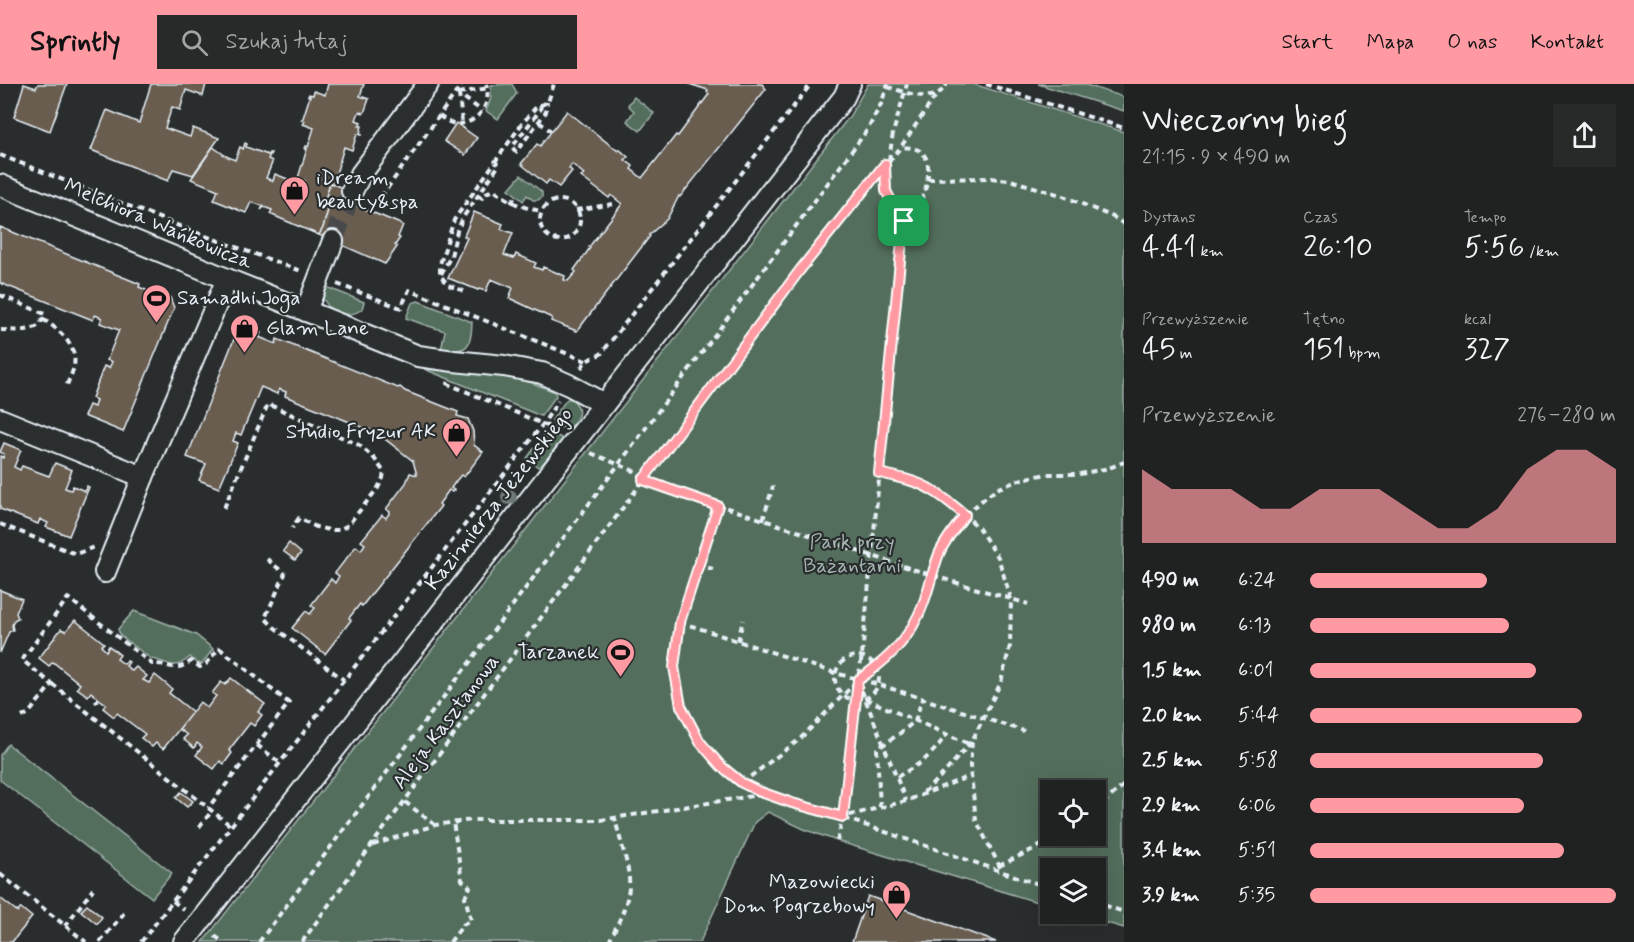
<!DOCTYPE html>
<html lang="pl">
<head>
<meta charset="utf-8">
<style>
  :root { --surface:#202222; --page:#282a2a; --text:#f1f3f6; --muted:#a2a4a5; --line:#3d3f40; --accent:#ff9aa2 }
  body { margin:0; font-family:Mynerve,sans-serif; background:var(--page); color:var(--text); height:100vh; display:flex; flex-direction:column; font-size:22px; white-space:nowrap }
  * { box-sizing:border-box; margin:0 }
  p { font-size:20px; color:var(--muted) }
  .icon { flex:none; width:33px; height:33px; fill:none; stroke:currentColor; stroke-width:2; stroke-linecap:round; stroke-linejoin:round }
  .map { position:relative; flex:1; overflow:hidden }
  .details { display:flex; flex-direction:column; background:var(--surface); width:510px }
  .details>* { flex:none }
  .controls { position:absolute; left:1040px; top:696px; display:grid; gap:12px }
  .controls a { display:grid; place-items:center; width:66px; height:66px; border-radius:0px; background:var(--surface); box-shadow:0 6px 24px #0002,0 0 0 2px var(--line); font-size:30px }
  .pin { position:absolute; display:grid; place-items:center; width:51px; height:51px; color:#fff; margin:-26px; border-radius:12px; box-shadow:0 3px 9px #0006 }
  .round { display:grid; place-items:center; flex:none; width:63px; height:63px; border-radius:0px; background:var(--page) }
  .summary { display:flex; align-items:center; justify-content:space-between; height:102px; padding:0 18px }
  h1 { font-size:33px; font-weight:600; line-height:45px }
  .metrics { display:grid; grid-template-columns:repeat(3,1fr); gap:9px; height:102px; padding:6px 18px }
  .metrics div { display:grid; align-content:center }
  .metrics b { font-size:30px; font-weight:600 }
  .metrics small { font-size:16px; font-weight:400 }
  .metrics p { font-size:16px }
  .chart { height:168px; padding:12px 18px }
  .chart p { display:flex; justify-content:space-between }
  .chart svg { width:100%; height:108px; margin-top:6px; fill:var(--accent); opacity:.7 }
  ul { padding:0 18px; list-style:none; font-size:20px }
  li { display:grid; grid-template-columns:96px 72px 1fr; align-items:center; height:45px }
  li i { height:15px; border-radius:8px; background:var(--accent) }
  header { display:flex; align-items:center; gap:36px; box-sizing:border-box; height:84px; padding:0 30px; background:var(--accent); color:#111 }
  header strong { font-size:28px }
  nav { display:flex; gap:33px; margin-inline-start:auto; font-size:21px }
  .search { width:420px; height:54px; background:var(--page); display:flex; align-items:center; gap:15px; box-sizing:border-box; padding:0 21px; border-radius:0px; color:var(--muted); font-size:22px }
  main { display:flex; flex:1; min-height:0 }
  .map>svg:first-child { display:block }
  .green { fill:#536e5c; stroke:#9eb0aa; stroke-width:1.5; fill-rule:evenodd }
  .building { fill:#695d50; stroke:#e8f1f8; stroke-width:1.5 }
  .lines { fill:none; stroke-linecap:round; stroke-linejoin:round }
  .minor-tunnel { stroke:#464a4c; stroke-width:20; stroke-dasharray:20 10; stroke-linecap:butt }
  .minor-casing { stroke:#e8f1f8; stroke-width:24 }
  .path { stroke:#e8f1f8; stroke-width:4; stroke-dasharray:6 4.5; stroke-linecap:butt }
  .minor { stroke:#2a2d2e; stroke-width:20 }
  .path-bridge { stroke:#e8f1f8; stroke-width:4; stroke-dasharray:6 4.5; stroke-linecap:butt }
  .tree { fill:#6e7877 }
  .route-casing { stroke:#fff; stroke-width:12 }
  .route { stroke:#ff9aa2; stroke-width:8 }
  .labels { text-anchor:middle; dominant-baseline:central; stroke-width:4.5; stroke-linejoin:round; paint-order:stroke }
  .poi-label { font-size:21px; fill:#e8f1f8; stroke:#2a2d2e; text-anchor:start }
  .street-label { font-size:21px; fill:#e8f1f8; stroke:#2a2d2e }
  .park-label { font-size:21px; fill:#a5b6b2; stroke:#2a2d2e }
</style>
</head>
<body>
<header>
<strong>Sprintly</strong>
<div class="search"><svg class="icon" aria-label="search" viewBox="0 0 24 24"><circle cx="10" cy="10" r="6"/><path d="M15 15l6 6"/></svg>Szukaj tutaj</div>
<nav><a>Start</a><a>Mapa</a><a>O nas</a><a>Kontakt</a></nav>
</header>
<main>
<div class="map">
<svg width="1124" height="858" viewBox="0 0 1124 858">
  <rect width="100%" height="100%" fill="#2a2d2e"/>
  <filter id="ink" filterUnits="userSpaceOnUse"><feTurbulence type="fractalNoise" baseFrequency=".0167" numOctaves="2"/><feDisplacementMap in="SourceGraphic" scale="12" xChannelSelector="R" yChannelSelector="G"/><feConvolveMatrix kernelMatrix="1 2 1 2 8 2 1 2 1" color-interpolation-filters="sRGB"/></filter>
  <g filter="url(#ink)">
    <g class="green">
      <polygon points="512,0 517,9 498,35 486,27 491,14 491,1"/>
      <path d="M868,0H973L1124,48V844L1076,830H1095V784H1050V822L837,757L804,745L768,728L755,738L700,858H203L849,33ZM1050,706H1095V752H1050Z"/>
      <polygon points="1038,0 1083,0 1124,13 1124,27"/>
      <polygon points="634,13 654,29 640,47 627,37 634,27 628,21"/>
      <polygon points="521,91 542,108 542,113 538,116 533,116 527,111 523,117 509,105"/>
      <path d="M324,202L364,218L362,225C353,232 340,232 330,224C327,222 324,216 322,212Z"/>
      <path d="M418,217L472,238C471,265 467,268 441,266L445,247L425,241L406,234L412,219Z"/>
      <polygon points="424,285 502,291 522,295 555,308 556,312 541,332"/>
      <path d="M570,314C584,323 579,334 570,344C562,344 555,344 552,336L566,316Z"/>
      <polygon points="550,348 563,355 541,382 538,383 527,374 544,351"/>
      <path d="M134,527L196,551L213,565L202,580L197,579L190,573C171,589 170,577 151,575L120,551L118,545Z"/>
      <polygon points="8,660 172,789 152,814 0,696 0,671"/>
    </g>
    <g class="building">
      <polygon points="24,0 36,4 38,0 67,0 50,47 14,33"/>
      <polygon points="151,0 206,0 203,12 186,6 180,26 172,23 165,44 190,53 193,44 219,54 193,91 173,85 168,97 91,66 107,26 139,39"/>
      <polygon points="328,0 364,0 360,12 369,15 364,29 359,28 356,36 361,38 359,42 362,42 360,49 362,50 362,51 357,50 352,66 344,63 333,100 330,99 323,123 328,126 323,144 319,151 270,130 272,126 264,123 261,126 263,122 251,118 246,129 214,116 218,106 191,95 213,63 226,72 235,76 240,63 243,65 245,59 247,60 246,63 268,71 269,69 271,69 268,75 272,77 272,79 266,94 273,97 275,90 303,101 305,97 298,94 307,65 305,65 306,62 308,63 314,44 303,40 305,37 301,36 303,34 310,12 308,12 309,10 313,11 314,7 325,11"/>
      <polygon points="689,0 762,0 766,5 680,113 679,112 667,135 649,151 650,152 577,247 551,237 552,234 509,214 513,204 491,195 486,207 479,205 478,206 448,194 467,154 464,152 474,128 503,140 501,145 513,149 504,171 514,174 516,170 536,179 534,183 542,186 543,183 565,192 564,196 568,197 576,188 574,186 590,164 589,163 622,120 611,111 609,114 581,93 584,90 572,80 569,84 572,87 559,103 549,96 546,100 521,80 537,60 540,62 567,27 618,67 619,65 628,73 625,76 633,82 631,85 642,94 676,51 678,52 709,10 707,8 708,6"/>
      <polygon points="456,39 477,54 465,71 444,57"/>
      <polygon points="330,99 356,109 352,120 403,141 398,153 400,154 395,161 397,163 385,180 319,151 323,144 328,126 323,123"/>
      <polygon points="0,143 140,200 139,203 155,210 156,207 170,213 174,224 123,348 84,332 89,321 94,323 96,316 92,314 104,282 109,284 112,278 107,276 119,246 100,239 102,234 95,231 93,236 0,199"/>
      <polygon points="240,240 261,249 259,253 276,260 277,255 398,304 400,303 405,307 458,328 457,332 468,335 473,347 474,361 483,368 464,393 461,391 456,397 451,404 454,406 452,408 449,406 439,420 441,422 362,522 360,520 349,534 351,536 325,570 292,544 306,527 310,530 315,524 311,521 331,495 335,499 339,492 335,489 356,462 361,466 365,460 361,457 382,431 386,434 390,428 386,425 406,399 410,389 417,391 413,377 377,349 285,312 286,308 279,305 277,310 261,303 241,351 236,349 233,357 238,359 219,404 199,396 206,380 187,373"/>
      <polygon points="4,359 21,366 14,383 20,386 22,382 49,392 55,379 72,386 65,404 71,406 73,402 85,407 87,402 89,403 69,452 46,443 48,439 40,435 38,440 0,425 0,372 3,374 4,370 0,368"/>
      <polygon points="289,459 301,469 295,476 283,467"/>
      <polygon points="0,506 22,515 16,529 18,534 14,536 12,541 13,546 9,548 0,569"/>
      <polygon points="75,536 104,559 101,562 106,567 109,562 120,571 117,575 124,580 127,577 129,578 126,582 132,587 136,583 147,592 143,596 149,599 155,591 165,599 172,605 169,609 193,628 163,665 156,659 152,663 141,654 145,650 117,629 114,633 103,624 106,620 99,615 96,619 95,618 98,614 91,608 88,612 77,604 80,600 53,578 49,582 39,574 61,545 66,547"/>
      <polygon points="231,594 265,620 258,628 262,631 254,642 250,639 229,666 232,669 224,680 220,677 214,685 196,671 202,663 197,659 194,664 183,655 187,651 179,645 200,618 207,624 216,612 212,609 221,598 225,601"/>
      <polygon points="181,708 193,717 187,723 176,714"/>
      <polygon points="868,812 996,858 852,858"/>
      <polygon points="0,814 18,828 21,824 32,833 12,858 0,858"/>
      <polygon points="87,821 102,833 97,840 81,827"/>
    </g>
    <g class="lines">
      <polyline class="minor-tunnel" points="333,157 352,107"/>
      <defs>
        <g id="minor">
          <polyline points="0,101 227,195 418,272 454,277 504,282 542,289 569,301 604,320"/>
          <polyline points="352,107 361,90 428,0"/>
          <polyline points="306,227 333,157"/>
          <polyline points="0,335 143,393"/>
          <polyline points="105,488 143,393 227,195"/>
          <polyline points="184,858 844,13 850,0"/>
        </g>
      </defs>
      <use href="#minor" class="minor-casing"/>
      <g class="path">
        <polyline points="986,0 1124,44"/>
        <path d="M887,3C901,6 928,19 940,8C943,6 945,3 947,0"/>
        <polyline points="456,8 482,27"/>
        <polyline points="459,9 488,4"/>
        <polyline points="459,10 462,39"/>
        <polyline points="541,21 540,26 512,63 516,68 546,28 547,18"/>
        <path d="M439,32C443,34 447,38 452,39C475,44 493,21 486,0"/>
        <polyline points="539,38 551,47"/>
        <polyline points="0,71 192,147 301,187"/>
        <polyline points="889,76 893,49 907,0"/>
        <polyline points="885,80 886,107 894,122 904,137"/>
        <polyline points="928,95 990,94 1010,96 1061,111 1113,133 1124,140"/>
        <path d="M478,111L482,114L488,108L494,106C511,118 521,124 542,127"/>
        <polyline points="381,113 462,0"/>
        <circle cx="560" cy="136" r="20"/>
        <polyline points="511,119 516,111"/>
        <polyline points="576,126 613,120"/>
        <polyline points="441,190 451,172 457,147 464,132 499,81 495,78"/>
        <polyline points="337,200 401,224 409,206 586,277"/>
        <polyline points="464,207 448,201 440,191 440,180 454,136 521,41 536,23 548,18 554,0"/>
        <path d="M0,211L45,230C45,231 41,238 41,239C33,249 11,246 0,246"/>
        <path d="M43,235C58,245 78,261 74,282C73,288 69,295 67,301"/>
        <polyline points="581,284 586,277 601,270 811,0"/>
        <polyline points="446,299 543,340 558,347"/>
        <polyline points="591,369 634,387 643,396 903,482"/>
        <polyline points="879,389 916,398 930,405 946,415 977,442 998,473 1011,515 1010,562 1001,598 972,657 946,687 923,709"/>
        <polyline points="718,422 680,538 674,583 681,622 700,658 721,682 742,699 758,707 792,719 843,733 906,717 970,692"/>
        <polyline points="224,424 268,320 359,361 374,374 384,388 383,394 378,404 348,441 339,446 329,446 316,443 299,434 292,444"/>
        <polyline points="763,436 773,402"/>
        <polyline points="0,440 76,470 94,463"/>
        <polyline points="267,475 285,490 265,534 274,543 344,596"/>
        <polyline points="698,481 713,485"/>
        <polyline points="954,498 1028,520"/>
        <polyline points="680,538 835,589 877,600 1024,647"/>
        <polyline points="738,557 743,536"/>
        <circle cx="857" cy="594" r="22"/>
        <polyline points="858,597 906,717"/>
        <polyline points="52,600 231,742"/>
        <polyline points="866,615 969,660"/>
        <path d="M22,633L29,629L52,600L22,576L68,514L152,580C169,579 174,590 191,577L200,583L206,580L219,564L289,619L208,724"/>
        <polyline points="972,658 970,682 976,736 1002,787"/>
        <polyline points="257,661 280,679"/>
        <path d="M897,693C921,679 930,674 946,651"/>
        <polyline points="742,699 800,655 858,596 876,583 899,563 911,546 919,531 940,468 965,431 986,413 999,404 1022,395 1047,390 1080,390 1109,384 1124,378"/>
        <polyline points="405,718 434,740"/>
        <polyline points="880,723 877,665 899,650 915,637 922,615"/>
        <polyline points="1095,726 1124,701"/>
        <polyline points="844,734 1050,804"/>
        <polyline points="199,743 212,727"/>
        <path d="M837,757C853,697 851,633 862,571L904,137C911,130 918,124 922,115C931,92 935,59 900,64"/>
        <polyline points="373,761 435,741 472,736 601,736 765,710"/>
        <polyline points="999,782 1060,752"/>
        <polyline points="0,790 86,858"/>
        <polyline points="173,817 184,826"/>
        <polyline points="1095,818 1124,828"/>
        <polyline points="65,842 93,805"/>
        <polyline points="215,852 223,858"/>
        <polyline points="100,858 124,829"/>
        <polyline points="141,858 543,340 558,317"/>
        <polyline points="259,858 619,380 868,45 881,20 888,0"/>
        <polyline points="302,858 371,762 800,186 900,64 937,10"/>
        <polyline points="450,858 463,841 471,836 465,813 470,803 462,796 453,738"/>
        <path d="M609,858C617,841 627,823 629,804C631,784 619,755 615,734"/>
      </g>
      <use href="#minor" class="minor"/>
      <polyline class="path-bridge" points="903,482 954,498"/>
    </g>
    <circle class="tree" cx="509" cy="413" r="8"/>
  </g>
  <g class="lines" filter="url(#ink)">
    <defs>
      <path id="route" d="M885,80L886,107L894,122L904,137L879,389C896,393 915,396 930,405C943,412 954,422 965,431C956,443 945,456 939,470C931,490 928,513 918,532C905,560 883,579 858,596L843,733L792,719L758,707L742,699L721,682L700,658L681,622L674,583L680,538L718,422L643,396L800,186Z"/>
    </defs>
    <use href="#route" class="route-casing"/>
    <use href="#route" class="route"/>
  </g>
  <defs>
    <symbol id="shop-pin" viewBox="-11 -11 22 30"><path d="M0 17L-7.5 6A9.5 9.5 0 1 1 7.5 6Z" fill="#ff9aa2" stroke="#2a2d2e"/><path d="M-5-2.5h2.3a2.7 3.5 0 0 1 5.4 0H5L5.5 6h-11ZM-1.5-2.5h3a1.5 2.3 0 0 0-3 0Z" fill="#111"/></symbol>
    <symbol id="stadium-pin" viewBox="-11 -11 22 30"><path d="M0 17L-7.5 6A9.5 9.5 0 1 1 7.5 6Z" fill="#ff9aa2" stroke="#2a2d2e"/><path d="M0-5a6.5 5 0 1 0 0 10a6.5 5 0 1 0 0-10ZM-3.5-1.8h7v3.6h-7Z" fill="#111"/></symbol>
  </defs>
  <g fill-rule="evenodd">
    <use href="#shop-pin" x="278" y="90" width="33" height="45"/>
    <use href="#stadium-pin" x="140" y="198" width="33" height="45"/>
    <use href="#shop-pin" x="228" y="228" width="33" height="45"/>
    <use href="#shop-pin" x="440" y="332" width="33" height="45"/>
    <use href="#stadium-pin" x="604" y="552" width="33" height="45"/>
    <use href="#shop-pin" x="880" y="794" width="33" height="45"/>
  </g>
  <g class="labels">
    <g class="poi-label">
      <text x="316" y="94">iDream<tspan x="316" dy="24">beauty&amp;spa</tspan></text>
      <text x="177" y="214">Samadhi Joga</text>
      <text x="266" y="244">Glam Lane</text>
      <text x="436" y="348" text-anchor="end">Studio Fryzur AK</text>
      <text x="599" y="568" text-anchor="end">Tarzanek</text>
      <text x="875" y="798" text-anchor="end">Mazowiecki<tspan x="875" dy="24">Dom Pogrzebowy</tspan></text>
    </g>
    <g class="street-label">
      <text transform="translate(158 140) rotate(23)">Melchiora Wańkowicza</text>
      <text transform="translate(499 415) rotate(-52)">Kazimierza Jeżewskiego</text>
      <text transform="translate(446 638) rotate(-53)">Aleja Kasztanowa</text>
    </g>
    <g class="park-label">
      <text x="852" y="458">Park przy<tspan x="852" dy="24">Bażantarni</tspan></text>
    </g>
  </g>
</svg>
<div class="controls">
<a><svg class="icon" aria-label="locate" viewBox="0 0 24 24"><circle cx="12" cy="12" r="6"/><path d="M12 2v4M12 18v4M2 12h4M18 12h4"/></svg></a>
<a><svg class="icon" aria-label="layers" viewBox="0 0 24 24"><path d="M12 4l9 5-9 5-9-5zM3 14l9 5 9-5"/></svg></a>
</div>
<div class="pin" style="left:904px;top:137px;background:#1e9e55"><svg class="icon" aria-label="arrive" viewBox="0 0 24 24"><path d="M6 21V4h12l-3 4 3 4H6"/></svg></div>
</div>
<section class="details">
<div class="summary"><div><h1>Wieczorny bieg</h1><p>21:15 · 9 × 490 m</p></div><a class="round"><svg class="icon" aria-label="share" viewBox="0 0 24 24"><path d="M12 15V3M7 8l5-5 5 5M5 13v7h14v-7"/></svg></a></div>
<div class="metrics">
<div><p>Dystans</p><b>4.41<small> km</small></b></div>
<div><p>Czas</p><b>26:10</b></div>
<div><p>Tempo</p><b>5:56<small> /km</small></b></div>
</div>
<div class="metrics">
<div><p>Przewyższenie</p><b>45<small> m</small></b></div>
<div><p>Tętno</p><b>151<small> bpm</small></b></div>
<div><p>kcal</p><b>327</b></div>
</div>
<div class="chart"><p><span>Przewyższenie</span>276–280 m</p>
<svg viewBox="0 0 160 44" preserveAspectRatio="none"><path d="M0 44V14L10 22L20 22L30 22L40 30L50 30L60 22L70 22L80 22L90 30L100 38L110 38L120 30L130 14L140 6L150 6L160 14V44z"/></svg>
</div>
<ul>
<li><b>490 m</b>6:24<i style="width:58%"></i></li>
<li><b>980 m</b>6:13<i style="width:65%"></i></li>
<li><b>1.5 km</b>6:01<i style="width:74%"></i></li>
<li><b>2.0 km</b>5:44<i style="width:89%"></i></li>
<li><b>2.5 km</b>5:58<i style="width:76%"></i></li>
<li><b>2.9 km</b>6:06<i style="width:70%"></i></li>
<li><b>3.4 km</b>5:51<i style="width:83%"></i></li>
<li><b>3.9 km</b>5:35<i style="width:100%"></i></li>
</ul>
</section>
</main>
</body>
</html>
